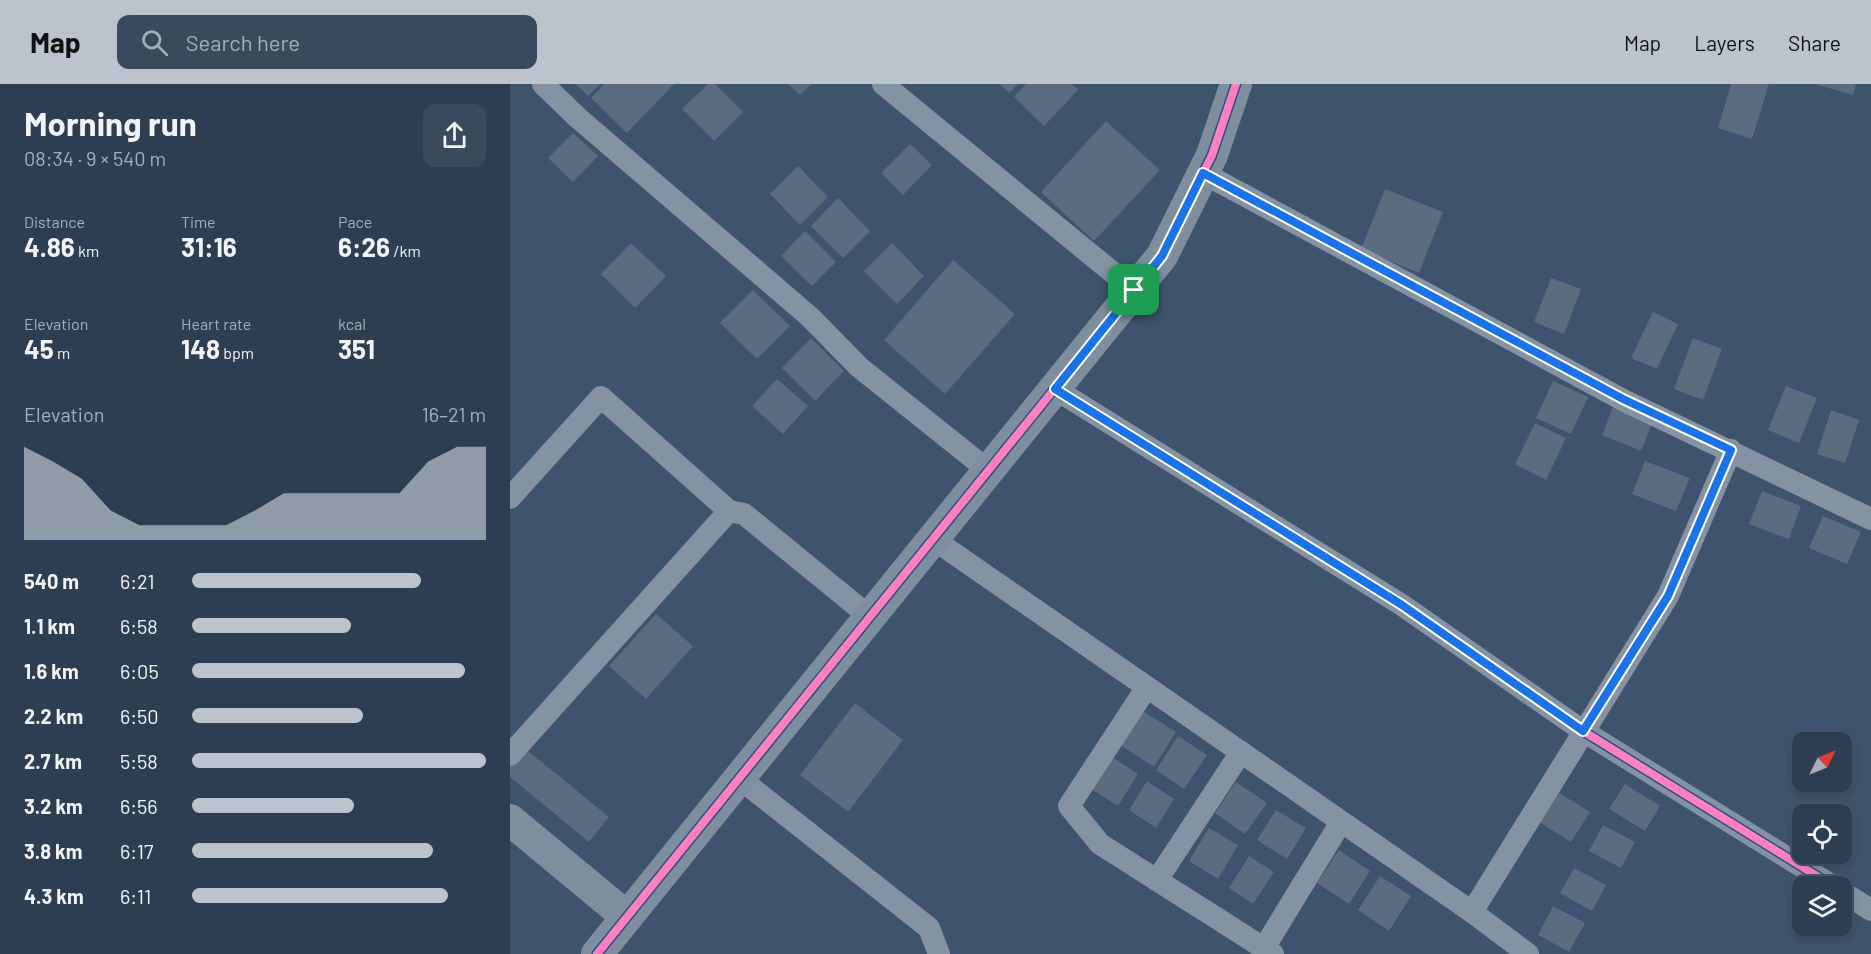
<!DOCTYPE html>
<html lang="en">
<head>
<meta charset="utf-8">
<style>
  :root { --surface:#2e3e52; --page:#3a495c; --text:#f1f3f6; --muted:#a7aeb8; --line:#495769; --accent:#bbc3cc }
  body { margin:0; font-family:Barlow,sans-serif; background:var(--page); color:var(--text); height:100vh; display:flex; flex-direction:column; font-size:22px; white-space:nowrap }
  * { box-sizing:border-box; margin:0 }
  p { font-size:20px; color:var(--muted) }
  .icon { flex:none; width:33px; height:33px; fill:none; stroke:currentColor; stroke-width:2; stroke-linecap:round; stroke-linejoin:round }
  .map { position:relative; flex:1; overflow:hidden }
  .details { display:flex; flex-direction:column; background:var(--surface); width:510px }
  .details>* { flex:none }
  .needle { width:39px; rotate:47deg }
  .fabs { position:absolute; left:1282px; top:648px; display:grid; gap:12px }
  .fabs a { display:grid; place-items:center; width:60px; height:60px; border-radius:12px; background:var(--surface); box-shadow:0 3px 9px #0003,0 0 0 2px var(--line); font-size:30px }
  .pin { position:absolute; display:grid; place-items:center; width:51px; height:51px; color:#fff; margin:-26px; border-radius:12px; box-shadow:0 3px 9px #0006 }
  .round { display:grid; place-items:center; flex:none; width:63px; height:63px; border-radius:12px; background:var(--page) }
  .overview { display:flex; align-items:center; justify-content:space-between; height:102px; padding:0 24px }
  h1 { font-size:33px; font-weight:700; line-height:45px }
  .metrics { display:grid; grid-template-columns:repeat(3,1fr); gap:9px; height:102px; padding:6px 24px }
  .metrics div { display:grid; align-content:center }
  .metrics b { font-size:26px; font-weight:700 }
  .metrics small { font-size:16px; font-weight:400 }
  .metrics p { font-size:16px }
  .chart { height:168px; padding:12px 24px }
  .chart p { display:flex; justify-content:space-between }
  .chart svg { width:100%; height:108px; margin-top:6px; fill:var(--accent); opacity:.7 }
  ul { padding:0 24px; list-style:none; font-size:20px }
  li { display:grid; grid-template-columns:96px 72px 1fr; align-items:center; height:45px }
  li i { height:15px; border-radius:8px; background:var(--accent) }
  header { display:flex; align-items:center; gap:36px; box-sizing:border-box; height:84px; padding:0 30px; background:var(--accent); color:#111 }
  header strong { font-size:28px }
  nav { display:flex; gap:33px; margin-inline-start:auto; font-size:21px }
  .search { width:420px; height:54px; background:var(--page); display:flex; align-items:center; gap:15px; box-sizing:border-box; padding:0 21px; border-radius:12px; color:var(--muted); font-size:22px }
  main { display:flex; flex:1; min-height:0 }
  .map>svg:first-child { display:block }
  .building { fill:#5b6b80 }
  .lines { fill:none; stroke-linecap:round; stroke-linejoin:round }
  .street { stroke:#8492a3; stroke-width:22 }
  .secondary { stroke:#7f8e9f; stroke-width:32 }
  .cycleway-casing { stroke:#2a5081; stroke-width:11 }
  .cycleway { stroke:#ff80c0; stroke-width:8 }
  .route-casing { stroke:#fff; stroke-width:12 }
  .route { stroke:#1a73e8; stroke-width:8 }
</style>
</head>
<body>
<header>
<strong>Map</strong>
<div class="search"><svg class="icon" aria-label="search" viewBox="0 0 24 24"><circle cx="10" cy="10" r="6"/><path d="M15 15l6 6"/></svg>Search here</div>
<nav><a>Map</a><a>Layers</a><a>Share</a></nav>
</header>
<main>
<section class="details">
<div class="overview"><div><h1>Morning run</h1><p>08:34 · 9 × 540 m</p></div><a class="round"><svg class="icon" aria-label="share" viewBox="0 0 24 24"><path d="M12 15V3M7 8l5-5 5 5M5 13v7h14v-7"/></svg></a></div>
<div class="metrics">
<div><p>Distance</p><b>4.86<small> km</small></b></div>
<div><p>Time</p><b>31:16</b></div>
<div><p>Pace</p><b>6:26<small> /km</small></b></div>
</div>
<div class="metrics">
<div><p>Elevation</p><b>45<small> m</small></b></div>
<div><p>Heart rate</p><b>148<small> bpm</small></b></div>
<div><p>kcal</p><b>351</b></div>
</div>
<div class="chart"><p><span>Elevation</span>16–21 m</p>
<svg viewBox="0 0 160 44" preserveAspectRatio="none"><path d="M0 44V6L10 12L20 19L30 32L40 38L50 38L60 38L70 38L80 32L90 25L100 25L110 25L120 25L130 25L140 12L150 6L160 6V44z"/></svg>
</div>
<ul>
<li><b>540 m</b>6:21<i style="width:78%"></i></li>
<li><b>1.1 km</b>6:58<i style="width:54%"></i></li>
<li><b>1.6 km</b>6:05<i style="width:93%"></i></li>
<li><b>2.2 km</b>6:50<i style="width:58%"></i></li>
<li><b>2.7 km</b>5:58<i style="width:100%"></i></li>
<li><b>3.2 km</b>6:56<i style="width:55%"></i></li>
<li><b>3.8 km</b>6:17<i style="width:82%"></i></li>
<li><b>4.3 km</b>6:11<i style="width:87%"></i></li>
</ul>
</section>
<div class="map">
<svg width="1361" height="870" viewBox="0 0 1361 870">
  <rect width="100%" height="100%" fill="#3e536d"/>
  <g class="building">
    <polygon points="66,0 90,0 78,12"/>
    <polygon points="94,0 164,0 117,49 81,14"/>
    <polygon points="198,0 205,0 233,28 204,57 172,25"/>
    <polygon points="278,0 301,0 290,11"/>
    <polygon points="490,0 508,0 499,9"/>
    <polygon points="516,0 562,0 568,6 534,42 504,13"/>
    <polygon points="1221,0 1259,0 1242,55 1208,44"/>
    <polygon points="1305,0 1346,0 1343,11"/>
    <polygon points="596,37 650,86 584,157 531,108"/>
    <polygon points="63,49 88,72 63,98 38,74"/>
    <polygon points="400,60 422,81 393,111 371,89"/>
    <polygon points="288,82 318,113 290,141 260,110"/>
    <polygon points="875,105 933,128 909,189 851,165"/>
    <polygon points="328,114 360,147 333,174 301,142"/>
    <polygon points="295,147 326,178 302,202 271,172"/>
    <polygon points="121,159 156,192 125,224 91,190"/>
    <polygon points="382,159 414,192 387,220 354,187"/>
    <polygon points="443,176 505,230 435,310 374,256"/>
    <polygon points="1041,194 1071,205 1054,250 1024,238"/>
    <polygon points="243,206 280,242 247,275 210,239"/>
    <polygon points="1143,228 1168,240 1147,285 1121,274"/>
    <polygon points="301,254 334,287 305,317 272,284"/>
    <polygon points="1183,254 1212,265 1193,316 1164,305"/>
    <polygon points="267,295 298,322 273,350 242,322"/>
    <polygon points="1043,297 1078,313 1061,350 1026,334"/>
    <polygon points="1276,302 1307,314 1289,359 1258,346"/>
    <polygon points="1103,323 1142,340 1131,367 1092,351"/>
    <polygon points="1321,326 1349,336 1335,379 1307,370"/>
    <polygon points="1025,339 1056,354 1036,396 1005,380"/>
    <polygon points="1135,377 1180,394 1166,427 1122,410"/>
    <polygon points="1252,407 1291,422 1279,455 1239,440"/>
    <polygon points="1313,432 1351,448 1337,480 1299,464"/>
    <polygon points="146,530 183,562 136,615 99,582"/>
    <polygon points="345,619 393,656 338,728 290,691"/>
    <polygon points="631,626 666,648 644,683 609,660"/>
    <polygon points="668,652 697,671 674,705 646,686"/>
    <polygon points="12,662 99,733 79,758 0,693 0,677"/>
    <polygon points="596,669 628,690 608,722 575,701"/>
    <polygon points="637,697 664,715 646,744 619,726"/>
    <polygon points="726,698 757,719 735,750 705,729"/>
    <polygon points="1115,700 1150,722 1135,747 1099,725"/>
    <polygon points="1044,706 1080,728 1061,758 1026,736"/>
    <polygon points="766,726 796,744 777,775 747,756"/>
    <polygon points="1093,741 1125,758 1111,784 1079,767"/>
    <polygon points="699,744 728,761 708,795 679,777"/>
    <polygon points="829,766 860,787 839,820 807,799"/>
    <polygon points="739,772 764,788 743,820 719,804"/>
    <polygon points="1064,784 1096,801 1082,827 1050,809"/>
    <polygon points="870,792 901,812 879,847 848,826"/>
    <polygon points="1043,822 1075,839 1059,868 1028,851"/>
  </g>
  <g class="lines">
    <g class="street">
      <polyline points="33,0 67,33 300,233 349,283 479,387"/>
      <polyline points="373,0 624,206"/>
      <polyline points="693,89 1113,316 1361,435"/>
      <polyline points="545,305 892,521 1073,647 1323,802"/>
      <polyline points="0,414 91,313 219,427 234,430 360,533"/>
      <polyline points="423,455 962,828 1018,870"/>
      <polyline points="637,603 559,722 590,760 763,870"/>
      <polyline points="0,671 219,427"/>
      <polyline points="229,694 419,844 429,870"/>
      <polyline points="647,796 731,668"/>
      <polyline points="1332,808 1361,826"/>
      <polyline points="962,828 1158,512 1221,366"/>
      <polyline points="754,864 831,738"/>
    </g>
    <g class="secondary">
      <polyline points="0,736 117,833"/>
      <polyline points="87,870 652,172 702,71 726,0"/>
    </g>
    <defs>
      <g id="cycleway">
        <polyline points="545,305 892,521 1073,647 1323,802"/>
        <polyline points="87,870 652,172 702,71 726,0"/>
      </g>
    </defs>
    <use href="#cycleway" class="cycleway-casing"/>
    <use href="#cycleway" class="cycleway"/>
  </g>
  <g class="lines">
    <defs>
      <polygon id="route" points="693,89 1113,315 1221,366 1158,512 1073,647 892,521 545,305 652,172"/>
    </defs>
    <use href="#route" class="route-casing"/>
    <use href="#route" class="route"/>
  </g>
</svg>
<div class="fabs">
<a><svg class="needle" viewBox="-14 -14 28 28"><path d="M0-13l5 13h-10z" fill="#e53935"/><path d="M0 13l5-13h-10z" fill="#a7aeb8"/></svg></a>
<a><svg class="icon" aria-label="locate" viewBox="0 0 24 24"><circle cx="12" cy="12" r="6"/><path d="M12 2v4M12 18v4M2 12h4M18 12h4"/></svg></a>
<a><svg class="icon" aria-label="layers" viewBox="0 0 24 24"><path d="M12 4l9 5-9 5-9-5zM3 14l9 5 9-5"/></svg></a>
</div>
<div class="pin" style="left:624px;top:206px;background:#1e9e55"><svg class="icon" aria-label="arrive" viewBox="0 0 24 24"><path d="M6 21V4h12l-3 4 3 4H6"/></svg></div>
</div>
</main>
</body>
</html>
